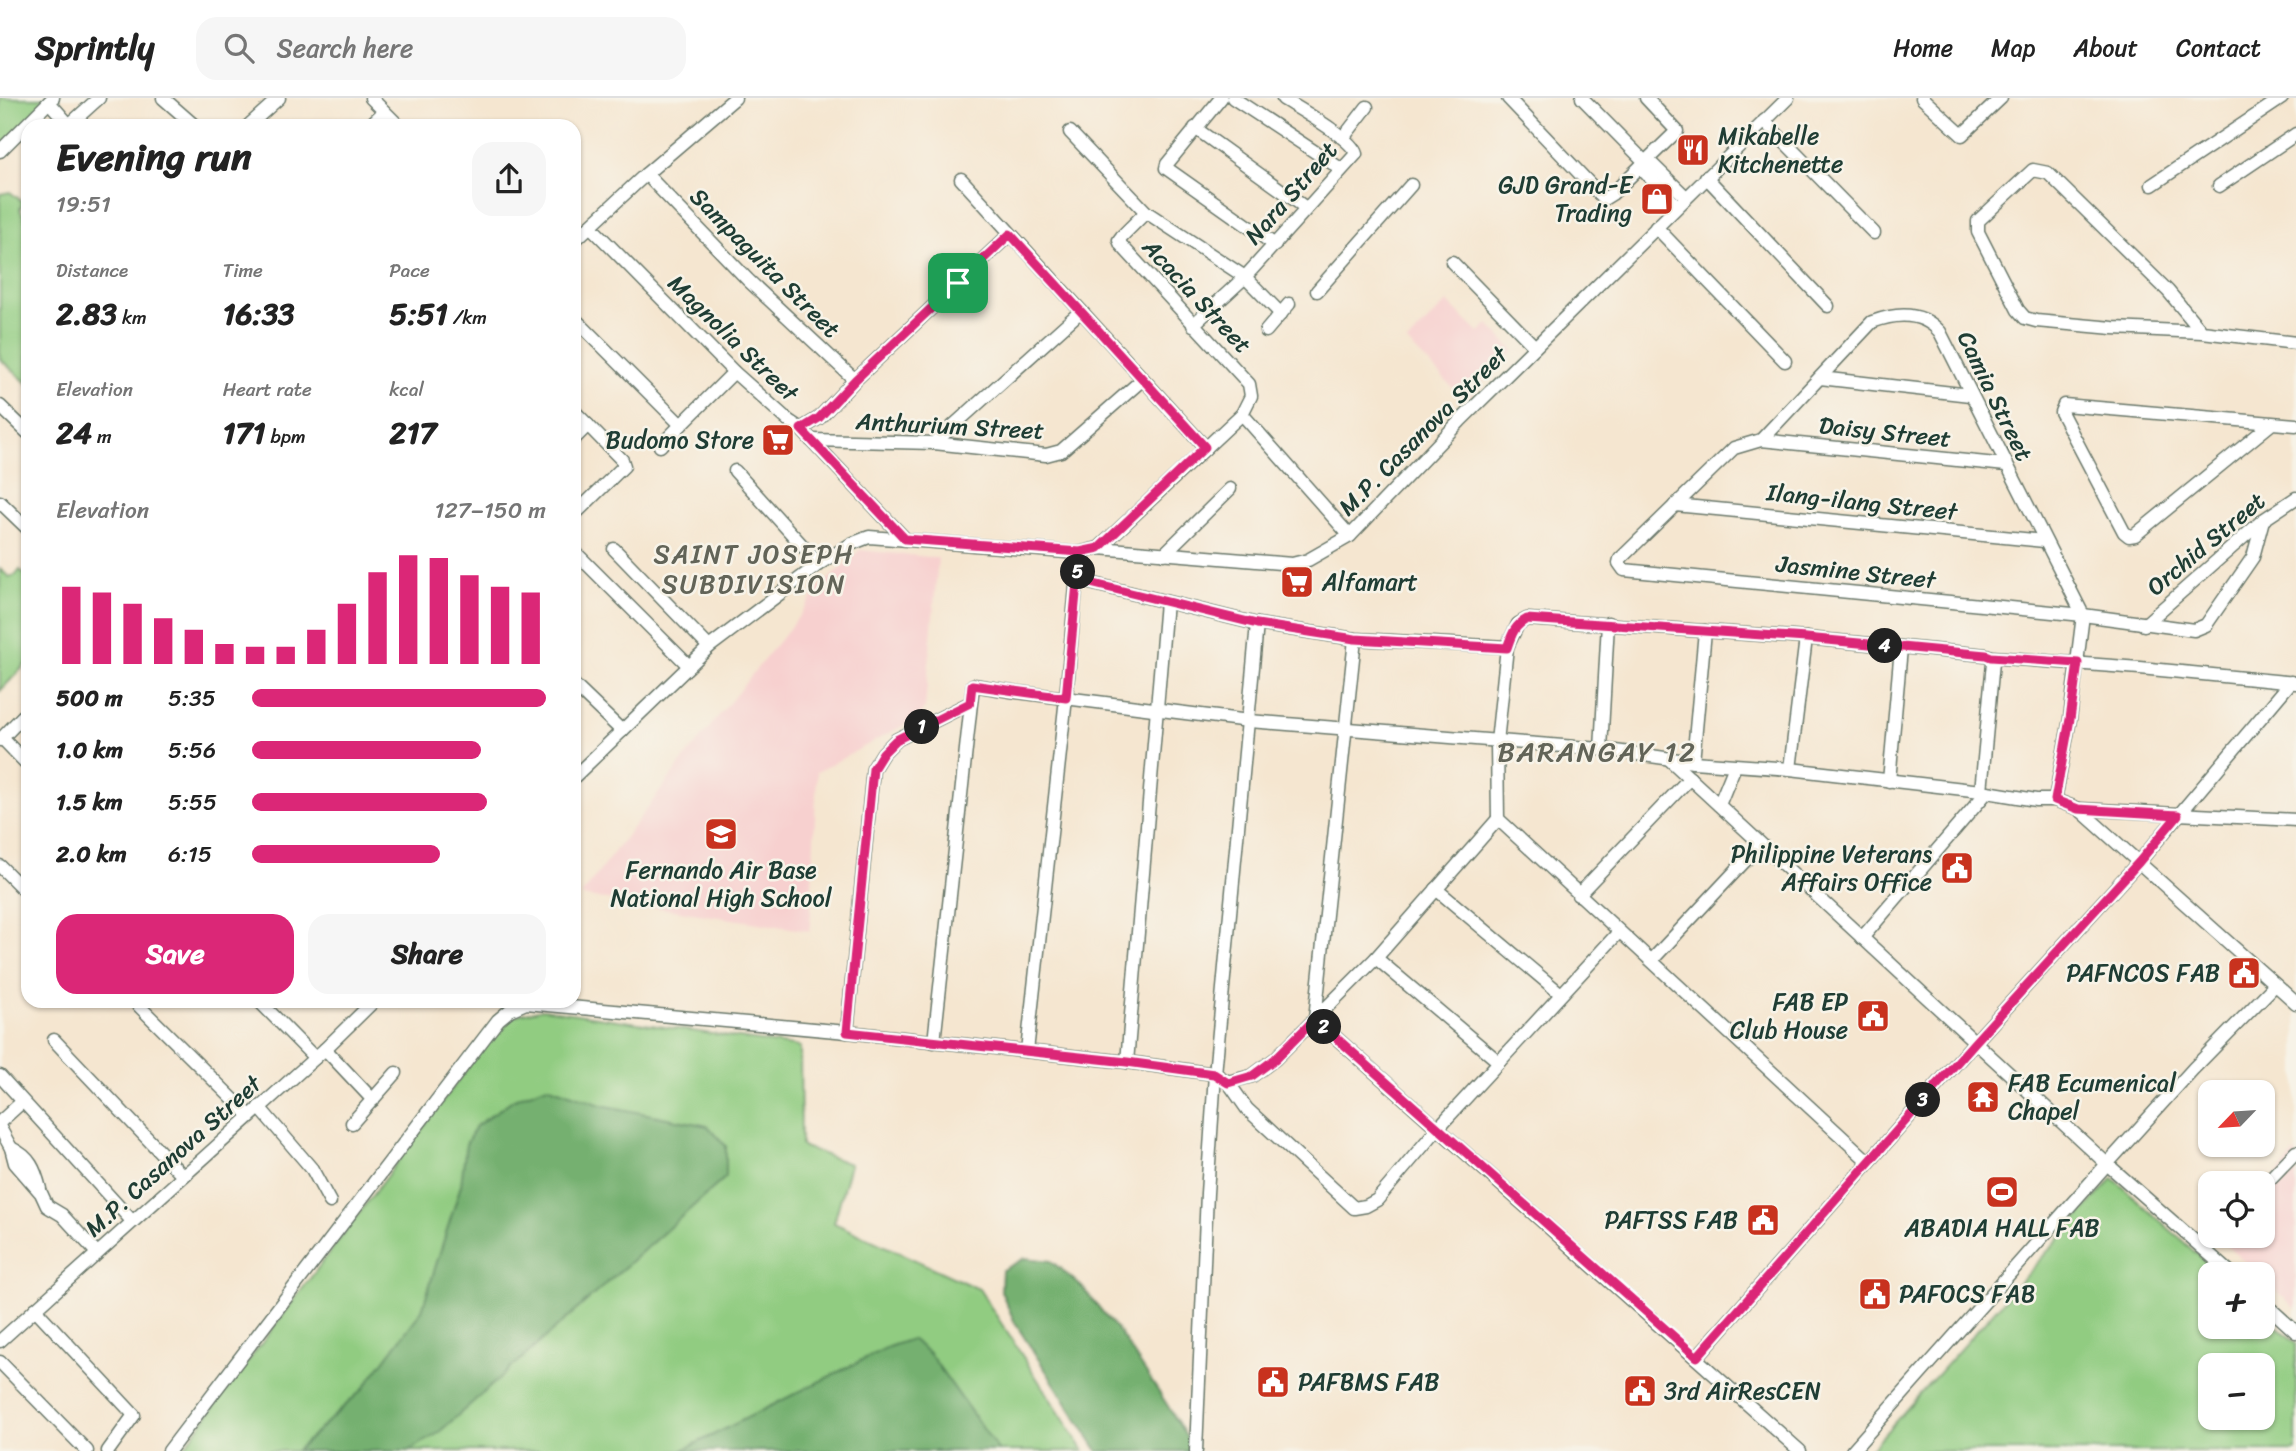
<!DOCTYPE html>
<html lang="en">
<head>
<meta charset="utf-8">
<style>
  :root { --surface:#fff; --page:#f6f6f6; --text:#222; --muted:#767676; --line:#e0e0e0; --accent:#db2777 }
  body { margin:0; font-family:Sriracha,sans-serif; background:var(--page); color:var(--text); height:100vh; display:flex; flex-direction:column; font-size:26px; white-space:nowrap }
  * { box-sizing:border-box; margin:0 }
  p { font-size:23px; color:var(--muted) }
  .icon { flex:none; width:38px; height:38px; fill:none; stroke:currentColor; stroke-width:2; stroke-linecap:round; stroke-linejoin:round }
  .map { position:relative; flex:1; overflow:hidden }
  .panel { position:absolute; left:21px; top:21px; width:560px; height:889px; display:flex; flex-direction:column; background:var(--surface); border-radius:21px; box-shadow:0 2px 5px #0004 }
  .panel>* { flex:none }
  .needle { width:46px; rotate:245deg }
  .buttons { position:absolute; left:2198px; top:982px; display:grid; gap:14px }
  .buttons a { display:grid; place-items:center; width:77px; height:77px; border-radius:14px; background:var(--surface); box-shadow:0 2px 5px #0004; font-size:35px }
  .pin { position:absolute; display:grid; place-items:center; width:60px; height:60px; color:#fff; margin:-30px; border-radius:14px; box-shadow:0 4px 10px #0006 }
  .km { position:absolute; width:35px; height:35px; margin:-18px; border-radius:50%; background:#222; color:#fff; font-size:19px; line-height:35px; text-align:center }
  .round { display:grid; place-items:center; flex:none; width:74px; height:74px; border-radius:21px; background:var(--page) }
  .headline { display:flex; align-items:center; justify-content:space-between; height:119px; padding:0 35px }
  h1 { font-size:38px; font-weight:700; line-height:52px }
  .metrics { display:grid; grid-template-columns:repeat(3,1fr); gap:10px; height:119px; padding:7px 35px }
  .metrics div { display:grid; align-content:center }
  .metrics b { font-size:30px; font-weight:700 }
  .metrics small { font-size:19px; font-weight:400 }
  .metrics p { font-size:19px }
  .chart { height:196px; padding:14px 35px }
  .chart p { display:flex; justify-content:space-between }
  .chart svg { width:100%; height:126px; margin-top:7px; stroke:var(--accent); stroke-width:6 }
  .button { display:flex; gap:14px; margin-top:auto; padding:14px 35px }
  .button a { flex:1; height:80px; border-radius:21px; background:var(--accent); color:#fff; font-size:28px; font-weight:700; line-height:80px; text-align:center }
  .button a+a { background:var(--page); color:var(--text) }
  ul { padding:0 35px; list-style:none; font-size:23px }
  li { display:grid; grid-template-columns:112px 84px 1fr; align-items:center; height:52px }
  li i { height:18px; border-radius:9px; background:var(--accent) }
  header { display:flex; align-items:center; gap:42px; box-sizing:border-box; height:98px; padding:0 35px; background:var(--surface); border-bottom:2px solid var(--line) }
  header strong { font-size:33px }
  nav { display:flex; gap:38px; margin-inline-start:auto; font-size:24px }
  .search { width:490px; height:63px; background:var(--page); display:flex; align-items:center; gap:18px; box-sizing:border-box; padding:0 24px; border-radius:21px; color:var(--muted); font-size:26px }
  .map>svg:first-child { display:block }
  .built { fill:#f7d0cf }
  .green { fill:#91cc81; stroke:#58845a; stroke-width:2; fill-rule:evenodd }
  .forest { fill:#74b06f; stroke:#4a7652; stroke-width:2 }
  .lines { fill:none; stroke-linecap:round; stroke-linejoin:round }
  .minor-casing { stroke:#6a786b; stroke-width:15 }
  .minor { stroke:#fff; stroke-width:12 }
  .route-casing { stroke:#fff; stroke-width:14 }
  .route { stroke:#db2777; stroke-width:9 }
  .labels { text-anchor:middle; dominant-baseline:central; stroke-width:5; stroke-linejoin:round; paint-order:stroke }
  .poi-label { font-size:24px; fill:#1f3d34; stroke:#f7f3e8; text-anchor:start }
  .street-label { font-size:24px; fill:#1f3d34; stroke:#f7f3e8 }
  .neighbourhood-label { font-size:26px; letter-spacing:2px; fill:#626458; stroke:#f7f3e8 }
  .quarter-label { font-size:28px; letter-spacing:2px; fill:#626458; stroke:#f7f3e8 }
</style>
</head>
<body>
<header>
<strong>Sprintly</strong>
<div class="search"><svg class="icon" aria-label="search" viewBox="0 0 24 24"><circle cx="10" cy="10" r="6"/><path d="M15 15l6 6"/></svg>Search here</div>
<nav><a>Home</a><a>Map</a><a>About</a><a>Contact</a></nav>
</header>
<div class="map">
<svg width="2296" height="1353" viewBox="0 0 2296 1353">
  <rect width="100%" height="100%" fill="#f7f3e8"/>
  <filter id="ink" filterUnits="userSpaceOnUse"><feTurbulence type="fractalNoise" baseFrequency=".0143" numOctaves="2"/><feDisplacementMap in="SourceGraphic" scale="14" xChannelSelector="R" yChannelSelector="G"/><feConvolveMatrix kernelMatrix="1 2 1 2 8 2 1 2 1" color-interpolation-filters="sRGB"/></filter>
  <filter id="wash" filterUnits="userSpaceOnUse"><feTurbulence type="fractalNoise" baseFrequency=".00686" numOctaves="4" result="noise"/><feDisplacementMap in="SourceGraphic" scale="28" xChannelSelector="R" yChannelSelector="G"/><feGaussianBlur stdDeviation="1.57" result="paint"/><feColorMatrix in="noise" values="0 0 0 0 0 0 0 0 0 0 0 0 0 0 0 0 0 1.4 0 .05"/><feComposite in="paint" operator="in"/></filter>
  <g filter="url(#wash)">
    <rect width="100%" height="100%" fill="#f5e6d0"/>
    <g class="built">
      <polygon points="1447,204 1479,235 1488,226 1514,253 1465,302 1407,244"/>
      <polygon points="860,452 938,460 925,610 917,620 817,674 810,833 581,798 688,656 800,517 819,490"/>
      <polygon points="2296,1055 2296,1211 2263,1180 2263,1176 2258,1176 2218,1139 2263,1138 2263,1091"/>
    </g>
    <g class="green">
      <polygon points="0,0 49,0 0,49"/>
      <polygon points="10,94 23,104 20,111 28,127 28,286 0,261 0,96"/>
      <polygon points="0,471 9,479 16,477 20,472 28,480 28,564 0,593"/>
      <polygon points="543,911 800,949 801,1048 850,1066 834,1125 979,1191 1084,1353 181,1353 499,928 516,917"/>
      <path d="M2113,1080L2219,1176H2210V1228H2263V1216L2296,1246V1353H1869ZM2263,1267V1320H2210V1267Z"/>
    </g>
    <g class="forest">
      <polygon points="547,988 601,1007 708,1028 726,1048 726,1079 437,1336 408,1353 296,1353 363,1291 422,1212 461,1087 466,1046 476,1028 514,1001"/>
      <polygon points="1025,1160 1051,1163 1082,1189 1119,1234 1166,1305 1189,1343 1190,1353 1098,1353 1015,1225 1001,1193 1002,1172"/>
      <polygon points="911,1241 929,1255 999,1353 681,1353 888,1249"/>
    </g>
  </g>
  <g filter="url(#ink)">
    <g class="lines">
      <defs>
        <g id="minor">
          <polyline points="163,0 195,28"/>
          <polyline points="371,0 399,28"/>
          <polyline points="1221,0 1167,66 1166,70 1275,147"/>
          <polyline points="1233,0 1341,71"/>
          <polyline points="1508,0 1604,101 1612,96 1677,33 1646,0"/>
          <polyline points="1582,0 1645,64"/>
          <polyline points="1922,0 1962,37 2001,0"/>
          <polyline points="49,4 70,28"/>
          <polyline points="1764,23 1874,135"/>
          <polyline points="69,27 99,0"/>
          <polyline points="248,28 279,0"/>
          <polyline points="369,28 384,14"/>
          <polyline points="1195,30 1306,110"/>
          <polyline points="1070,34 1146,114 1245,179 1281,216"/>
          <polyline points="1343,40 1367,9"/>
          <polyline points="0,53 53,0"/>
          <polyline points="1648,62 1686,99"/>
          <polyline points="1640,69 1677,108"/>
          <polyline points="646,76 748,182 855,282"/>
          <polyline points="1706,79 1828,208"/>
          <polyline points="961,81 1205,349"/>
          <polyline points="2152,87 2282,0"/>
          <polyline points="2219,88 2296,36"/>
          <polyline points="590,128 734,274 789,323 801,331 905,441"/>
          <polyline points="1656,129 1785,263"/>
          <polyline points="574,143 646,76 735,0"/>
          <polyline points="1452,164 1535,249"/>
          <polyline points="1317,193 1411,87"/>
          <polyline points="574,220 681,327"/>
          <path d="M1193,227L1245,179L1356,56C1352,40 1299,11 1283,1"/>
          <polyline points="1266,233 1289,206"/>
          <polyline points="2202,234 2168,193 2048,75 2033,72 1978,123 1978,134 2018,212 2025,220 2036,223 2113,230 2202,234 2296,245"/>
          <polyline points="1820,280 1970,297"/>
          <polyline points="0,308 28,335"/>
          <polyline points="574,313 622,362 624,368 574,417"/>
          <polyline points="1242,316 1350,438"/>
          <polyline points="2271,326 2135,437 2129,438 2124,434 2061,314 2064,307 2296,327"/>
          <polyline points="801,331 819,320 855,282 1010,136"/>
          <polyline points="574,341 588,327"/>
          <polyline points="811,342 934,345 1046,357 1061,353 1143,281"/>
          <path d="M1761,342L1872,224C1896,215 1922,213 1940,234L2083,517"/>
          <polyline points="934,345 1081,213"/>
          <polyline points="660,348 734,274"/>
          <polyline points="2006,367 1761,342 1734,350 1620,461 1619,465 1624,472 2083,517 2194,532 2206,527 2253,459 2263,422"/>
          <polyline points="735,373 819,466"/>
          <polyline points="0,404 28,431"/>
          <polyline points="1675,407 2044,443"/>
          <polyline points="1099,450 1242,316 1251,298 1249,286 1121,147 1119,142 1122,138 1146,114"/>
          <polyline points="614,451 709,549"/>
          <polyline points="576,455 689,568"/>
          <polyline points="1164,456 1230,391"/>
          <polyline points="1078,482 1257,526 1355,541 1507,549"/>
          <polyline points="2144,527 2263,422 2296,400"/>
          <polyline points="1355,541 1315,921 1800,1353"/>
          <polyline points="1991,559 2140,570 2296,585"/>
          <polyline points="574,587 622,633"/>
          <polyline points="2,640 28,667"/>
          <polyline points="0,642 28,613"/>
          <polyline points="1601,651 1608,525"/>
          <polyline points="1669,661 2107,1066 2193,971 2275,887"/>
          <polyline points="1693,664 1705,533"/>
          <polyline points="1790,671 1806,540"/>
          <polyline points="574,679 709,549 819,466 851,446 869,439 1079,455 1099,450 1292,466 1308,462 1350,438 1460,323 1788,0"/>
          <polyline points="1889,683 1901,550"/>
          <polyline points="2055,702 2070,621 2083,517"/>
          <polyline points="1719,707 1735,668"/>
          <polyline points="2079,711 2296,722"/>
          <polyline points="0,768 28,796"/>
          <polyline points="1436,791 1561,896"/>
          <polyline points="1578,797 1690,680"/>
          <polyline points="1862,840 1987,694"/>
          <polyline points="1376,860 1499,964"/>
          <polyline points="1652,862 1760,747"/>
          <polyline points="134,903 250,1018"/>
          <polyline points="259,903 315,960"/>
          <polyline points="847,934 873,671 883,655 896,642 970,605"/>
          <polyline points="54,942 183,1078"/>
          <polyline points="934,944 973,587 1017,594 1249,623 1601,651 1693,664 1790,671 1981,693 2036,702 2055,702 2079,711 2296,905"/>
          <polyline points="325,951 373,1002"/>
          <polyline points="1027,953 1066,600 1079,455"/>
          <polyline points="1127,964 1166,504"/>
          <polyline points="0,978 132,1123"/>
          <polyline points="1228,984 1247,1011 1354,1110 1366,1108 1377,1102 1438,1030 1619,834"/>
          <polyline points="259,1009 312,1071 330,1104"/>
          <polyline points="0,1024 22,1004"/>
          <polyline points="352,1025 396,975"/>
          <polyline points="0,1030 11,1050 15,1065 41,1095 47,1108 62,1117 97,1155"/>
          <path d="M11,1050C30,1059 35,1071 40,1091"/>
          <polyline points="1869,1064 1498,721 1497,644 1507,549 1518,526 1527,521 1806,540 1986,557 1991,559 1993,564 1981,693"/>
          <polyline points="2263,1088 2296,1054"/>
          <polyline points="2202,1149 2214,1138"/>
          <polyline points="2263,1204 2296,1234"/>
          <polyline points="35,1211 134,1317 108,1353"/>
          <polyline points="0,1243 325,951 374,903"/>
          <polyline points="1697,1259 1975,944 2139,764 2291,584"/>
          <polyline points="0,1264 87,1353"/>
          <polyline points="169,1353 498,922 510,912 526,905 847,934 1127,964 1215,976 1228,984 1252,978 1275,961 1376,860 1498,721"/>
          <polyline points="1196,1353 1207,1095 1215,976 1257,526"/>
          <polyline points="1852,1353 2107,1066 2232,1176"/>
        </g>
      </defs>
      <use href="#minor" class="minor-casing"/>
      <use href="#minor" class="minor"/>
    </g>
  </g>
  <g class="lines" filter="url(#ink)">
    <defs>
      <path id="route" d="M958,185L1010,136L1205,349L1099,450L1080,454L1066,600L972,587L970,605L896,642L883,655L873,671L847,934L1127,964L1214,976L1228,985L1252,978L1275,961L1315,921L1697,1259L1975,944L2139,764L2178,717L2078,711L2055,702L2070,621L2078,565L1991,559L1986,557L1806,540L1527,521C1514,528 1512,536 1507,550L1355,541L1257,526L1078,482L1080,454L905,441L801,331L819,320L855,282L958,185"/>
    </defs>
    <use href="#route" class="route-casing"/>
    <use href="#route" class="route"/>
  </g>
  <defs>
    <symbol id="restaurant-square" viewBox="-11 -11 22 22"><rect x="-9" y="-9" width="18" height="18" rx="4" fill="#c8321e" stroke="#f7f3e8"/><path d="M-5-6h1v4h1v-4h1v4h1v-4h1v5L-1.5 .5V6h-2V.5L-5-1ZM5-6V6H3V1.5H1.5Q1.5-4 5-6Z" fill="#fff"/></symbol>
    <symbol id="shop-square" viewBox="-11 -11 22 22"><rect x="-9" y="-9" width="18" height="18" rx="4" fill="#c8321e" stroke="#f7f3e8"/><path d="M-5-2.5h2.3a2.7 3.5 0 0 1 5.4 0H5L5.5 6h-11ZM-1.5-2.5h3a1.5 2.3 0 0 0-3 0Z" fill="#fff"/></symbol>
    <symbol id="supermarket-square" viewBox="-11 -11 22 22"><rect x="-9" y="-9" width="18" height="18" rx="4" fill="#c8321e" stroke="#f7f3e8"/><path d="M-6-5.5h2.5l.6 2H6L4.5 2H-2.5L-4.4-4H-6ZM-1.5 3.2a1.3 1.3 0 1 0 .1 0ZM3 3.2a1.3 1.3 0 1 0 .1 0Z" fill="#fff"/></symbol>
    <symbol id="school-square" viewBox="-11 -11 22 22"><rect x="-9" y="-9" width="18" height="18" rx="4" fill="#c8321e" stroke="#f7f3e8"/><path d="M0-5L7-2L0 1L-7-2ZM-4 1L0 2.5L4 1V4Q0 6-4 4Z" fill="#fff"/></symbol>
    <symbol id="civic-square" viewBox="-11 -11 22 22"><rect x="-9" y="-9" width="18" height="18" rx="4" fill="#c8321e" stroke="#f7f3e8"/><path d="M-.6-6.5H3V-4.5H.6V-3L4-1V1h2V6H-6V1h2V-1L-.6-3ZM-1.2 2.5V6h2.4V2.5Z" fill="#fff"/></symbol>
    <symbol id="temple-square" viewBox="-11 -11 22 22"><rect x="-9" y="-9" width="18" height="18" rx="4" fill="#c8321e" stroke="#f7f3e8"/><path d="M0-6L5-2H3V0L6.5 2.5H4V6H1.5V3h-3V6H-4V2.5H-6.5L-3 0V-2H-5Z" fill="#fff"/></symbol>
    <symbol id="stadium-square" viewBox="-11 -11 22 22"><rect x="-9" y="-9" width="18" height="18" rx="4" fill="#c8321e" stroke="#f7f3e8"/><path d="M0-5a6.5 5 0 1 0 0 10a6.5 5 0 1 0 0-10ZM-3.5-1.8h7v3.6h-7Z" fill="#fff"/></symbol>
  </defs>
  <g fill-rule="evenodd">
    <use href="#restaurant-square" x="1674" y="33" width="38" height="38"/>
    <use href="#shop-square" x="1638" y="82" width="38" height="38"/>
    <use href="#supermarket-square" x="759" y="323" width="38" height="38"/>
    <use href="#supermarket-square" x="1278" y="465" width="38" height="38"/>
    <use href="#school-square" x="702" y="717" width="38" height="38"/>
    <use href="#civic-square" x="1938" y="751" width="38" height="38"/>
    <use href="#civic-square" x="2225" y="856" width="38" height="38"/>
    <use href="#civic-square" x="1854" y="899" width="38" height="38"/>
    <use href="#temple-square" x="1964" y="980" width="38" height="38"/>
    <use href="#stadium-square" x="1983" y="1075" width="38" height="38"/>
    <use href="#civic-square" x="1744" y="1103" width="38" height="38"/>
    <use href="#civic-square" x="1856" y="1177" width="38" height="38"/>
    <use href="#civic-square" x="1254" y="1265" width="38" height="38"/>
    <use href="#civic-square" x="1621" y="1274" width="38" height="38"/>
  </g>
  <g class="labels">
    <g class="poi-label">
      <text x="1718" y="38">Mikabelle<tspan x="1718" dy="28">Kitchenette</tspan></text>
      <text x="1632" y="87" text-anchor="end">GJD Grand-E<tspan x="1632" dy="28">Trading</tspan></text>
      <text x="754" y="342" text-anchor="end">Budomo Store</text>
      <text x="1322" y="484">Alfamart</text>
      <text x="1932" y="756" text-anchor="end">Philippine Veterans<tspan x="1932" dy="28">Affairs Office</tspan></text>
      <text x="721" y="772" text-anchor="middle">Fernando Air Base<tspan x="721" dy="28">National High School</tspan></text>
      <text x="2220" y="875" text-anchor="end">PAFNCOS FAB</text>
      <text x="1848" y="904" text-anchor="end">FAB EP<tspan x="1848" dy="28">Club House</tspan></text>
      <text x="2008" y="985">FAB Ecumenical<tspan x="2008" dy="28">Chapel</tspan></text>
      <text x="1738" y="1122" text-anchor="end">PAFTSS FAB</text>
      <text x="2002" y="1130" text-anchor="middle">ABADIA HALL FAB</text>
      <text x="1899" y="1196">PAFOCS FAB</text>
      <text x="1298" y="1284">PAFBMS FAB</text>
      <text x="1664" y="1293">3rd AirResCEN</text>
    </g>
    <g class="street-label">
      <text transform="translate(1291 95) rotate(-49)">Nara Street</text>
      <text transform="translate(765 165) rotate(45)">Sampaguita Street</text>
      <text transform="translate(1197 198) rotate(47)">Acacia Street</text>
      <text transform="translate(733 240) rotate(44)">Magnolia Street</text>
      <text transform="translate(1995 298) rotate(64)">Camia Street</text>
      <text transform="translate(950 328) rotate(3)">Anthurium Street</text>
      <text transform="translate(1423 333) rotate(-45)">M.P. Casanova Street</text>
      <text transform="translate(1885 334) rotate(6)">Daisy Street</text>
      <text transform="translate(1862 404) rotate(6)">Ilang-ilang Street</text>
      <text transform="translate(2206 446) rotate(-40)">Orchid Street</text>
      <text transform="translate(1856 474) rotate(6)">Jasmine Street</text>
      <text transform="translate(173 1058) rotate(-42)">M.P. Casanova Street</text>
    </g>
    <g class="neighbourhood-label">
      <text x="754" y="456">SAINT JOSEPH<tspan x="754" dy="30">SUBDIVISION</tspan></text>
    </g>
    <g class="quarter-label">
      <text x="1597" y="653">BARANGAY 12</text>
    </g>
  </g>
</svg>
<div class="buttons">
<a><svg class="needle" viewBox="-14 -14 28 28"><path d="M0-13l5 13h-10z" fill="#e53935"/><path d="M0 13l5-13h-10z" fill="#767676"/></svg></a>
<a><svg class="icon" aria-label="locate" viewBox="0 0 24 24"><circle cx="12" cy="12" r="6"/><path d="M12 2v4M12 18v4M2 12h4M18 12h4"/></svg></a>
<a>+</a>
<a>−</a>
</div>
<div class="pin" style="left:958px;top:185px;background:#1e9e55"><svg class="icon" aria-label="arrive" viewBox="0 0 24 24"><path d="M6 21V4h12l-3 4 3 4H6"/></svg></div>
<b class="km" style="left:922px;top:629px">1</b>
<b class="km" style="left:1324px;top:929px">2</b>
<b class="km" style="left:1923px;top:1002px">3</b>
<b class="km" style="left:1885px;top:548px">4</b>
<b class="km" style="left:1078px;top:474px">5</b>
<section class="panel">
<div class="headline"><div><h1>Evening run</h1><p>19:51</p></div><a class="round"><svg class="icon" aria-label="share" viewBox="0 0 24 24"><path d="M12 15V3M7 8l5-5 5 5M5 13v7h14v-7"/></svg></a></div>
<div class="metrics">
<div><p>Distance</p><b>2.83<small> km</small></b></div>
<div><p>Time</p><b>16:33</b></div>
<div><p>Pace</p><b>5:51<small> /km</small></b></div>
</div>
<div class="metrics">
<div><p>Elevation</p><b>24<small> m</small></b></div>
<div><p>Heart rate</p><b>171<small> bpm</small></b></div>
<div><p>kcal</p><b>217</b></div>
</div>
<div class="chart"><p><span>Elevation</span>127–150 m</p>
<svg viewBox="0 0 160 44" preserveAspectRatio="none"><path d="M5 44V17M15 44V19M25 44V23M35 44V28M45 44V32M55 44V37M65 44V38M75 44V38M85 44V32M95 44V23M105 44V12M115 44V6M125 44V7M135 44V13M145 44V17M155 44V19"/></svg>
</div>
<ul>
<li><b>500 m</b>5:35<i style="width:100%"></i></li>
<li><b>1.0 km</b>5:56<i style="width:78%"></i></li>
<li><b>1.5 km</b>5:55<i style="width:80%"></i></li>
<li><b>2.0 km</b>6:15<i style="width:64%"></i></li>
</ul>
<div class="button"><a>Save</a><a>Share</a></div>
</section>
</div>
</body>
</html>
